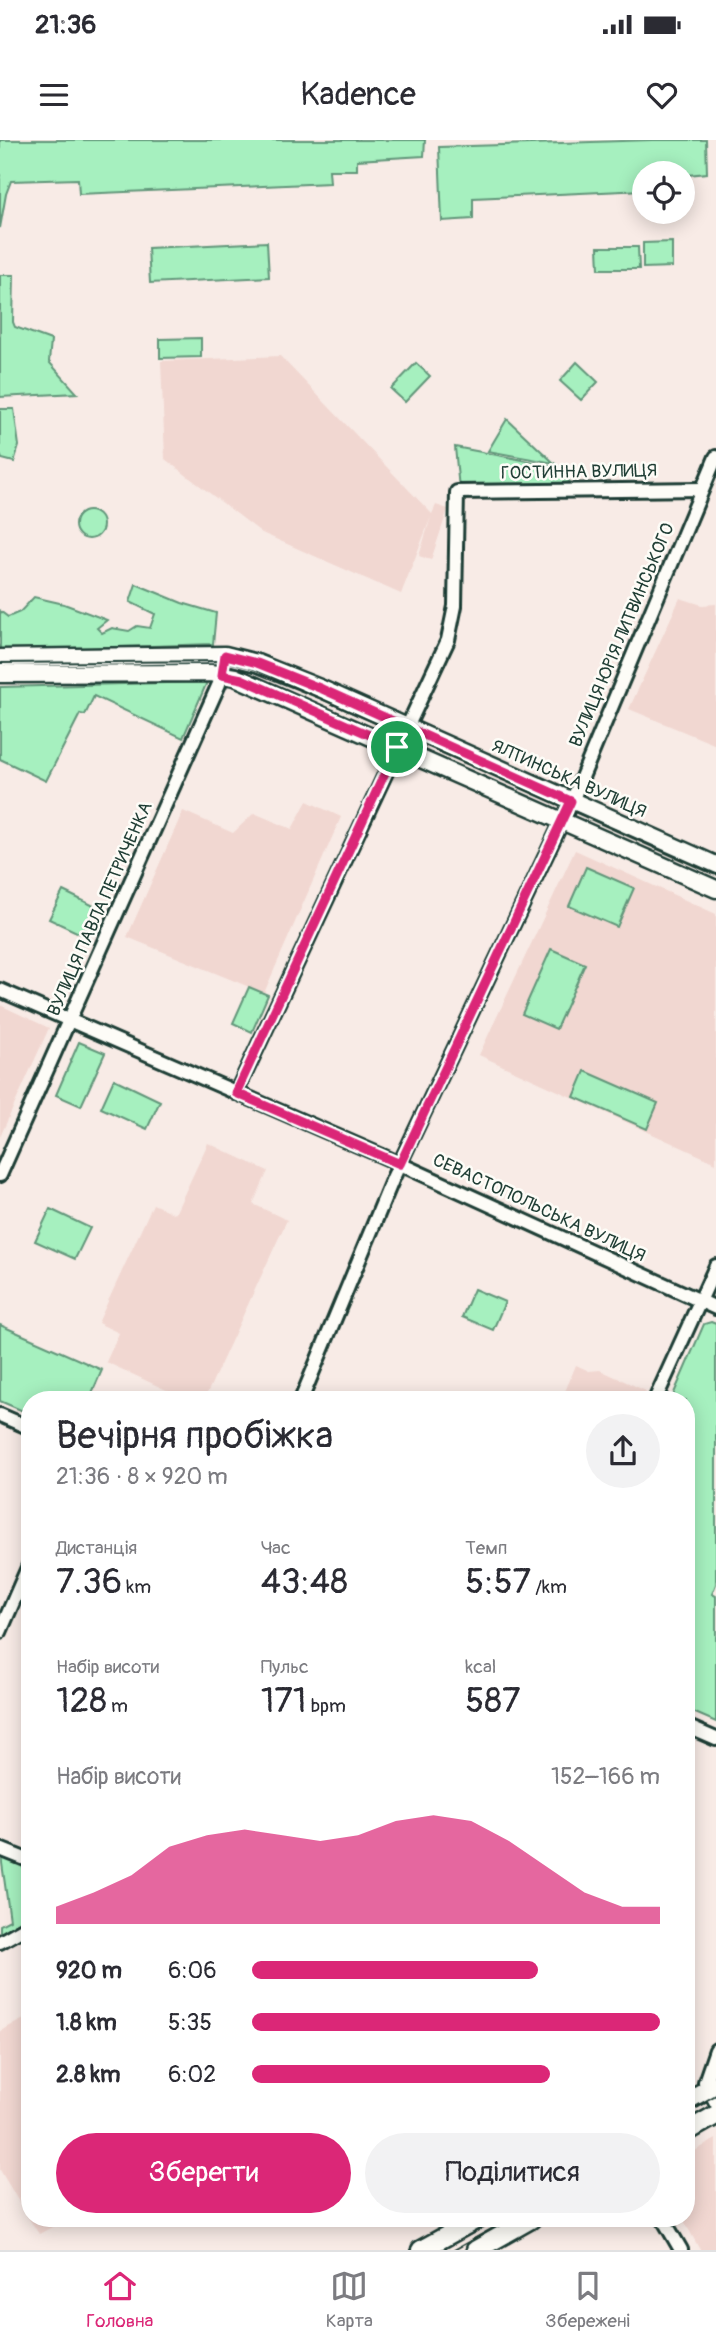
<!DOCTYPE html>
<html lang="uk">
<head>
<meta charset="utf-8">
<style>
  :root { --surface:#fff; --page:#f2f2f3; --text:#2b2b33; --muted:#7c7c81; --line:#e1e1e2; --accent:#db2777 }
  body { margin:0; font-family:Pangolin,sans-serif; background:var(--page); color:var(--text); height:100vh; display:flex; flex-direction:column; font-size:26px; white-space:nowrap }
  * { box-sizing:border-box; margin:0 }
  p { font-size:23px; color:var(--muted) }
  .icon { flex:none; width:38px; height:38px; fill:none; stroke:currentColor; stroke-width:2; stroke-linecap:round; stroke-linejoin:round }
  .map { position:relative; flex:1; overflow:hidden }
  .details { position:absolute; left:21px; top:1251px; width:674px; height:836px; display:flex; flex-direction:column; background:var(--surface); border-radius:28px; box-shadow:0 4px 18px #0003 }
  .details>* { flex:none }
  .fabs { position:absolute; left:632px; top:21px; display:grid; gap:14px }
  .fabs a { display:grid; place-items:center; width:63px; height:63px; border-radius:50%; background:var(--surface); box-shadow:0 4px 18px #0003; font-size:35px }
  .pin { position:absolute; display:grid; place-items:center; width:60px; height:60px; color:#fff; margin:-30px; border:4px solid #fff; border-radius:50%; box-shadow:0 2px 7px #0007 }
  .round { display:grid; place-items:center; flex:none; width:74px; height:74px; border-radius:37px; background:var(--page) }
  .head { display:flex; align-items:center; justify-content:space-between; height:119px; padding:0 35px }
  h1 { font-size:38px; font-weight:600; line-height:52px }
  .metrics { display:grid; grid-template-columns:repeat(3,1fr); gap:10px; height:119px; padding:7px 35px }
  .metrics div { display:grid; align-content:center }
  .metrics b { font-size:35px; font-weight:600 }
  .metrics small { font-size:19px; font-weight:400 }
  .metrics p { font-size:19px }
  .chart { height:196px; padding:14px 35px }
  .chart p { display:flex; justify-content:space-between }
  .chart svg { width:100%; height:126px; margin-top:7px; fill:var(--accent); opacity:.7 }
  .action { display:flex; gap:14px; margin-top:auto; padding:14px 35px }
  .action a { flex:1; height:80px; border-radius:42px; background:var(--accent); color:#fff; font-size:28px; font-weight:600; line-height:80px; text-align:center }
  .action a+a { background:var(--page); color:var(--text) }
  ul { padding:0 35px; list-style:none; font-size:23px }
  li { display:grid; grid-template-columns:112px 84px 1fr; align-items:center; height:52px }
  li i { height:18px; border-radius:9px; background:var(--accent) }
  .status { display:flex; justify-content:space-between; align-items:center; height:49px; padding:0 35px; background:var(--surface); direction:ltr }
  .status svg { height:19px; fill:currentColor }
  header { display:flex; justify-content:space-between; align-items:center; height:91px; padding:0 35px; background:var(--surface); font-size:32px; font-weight:600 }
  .tab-bar { display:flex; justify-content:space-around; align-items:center; height:98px; border-top:2px solid var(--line); background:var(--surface); font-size:19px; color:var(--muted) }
  .tab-bar a { display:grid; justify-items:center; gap:4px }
  .tab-bar .on { color:var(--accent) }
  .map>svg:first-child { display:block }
  .built { fill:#f1d7d1 }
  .green { fill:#a6f0bf; stroke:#62967a; stroke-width:2 }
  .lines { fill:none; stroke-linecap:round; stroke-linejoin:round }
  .minor-casing { stroke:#1f3d34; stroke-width:18 }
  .tertiary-casing { stroke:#1f3d34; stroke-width:21 }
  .secondary-casing { stroke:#1f3d34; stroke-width:23 }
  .minor { stroke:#fdfcf7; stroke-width:12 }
  .tertiary { stroke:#fdfcf7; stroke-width:16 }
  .secondary { stroke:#fdfcf7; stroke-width:18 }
  .tram { stroke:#1f3d34; stroke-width:2 }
  .route-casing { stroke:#fff; stroke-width:14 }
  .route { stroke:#db2777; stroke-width:9 }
  .labels { text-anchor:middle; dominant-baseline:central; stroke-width:5; stroke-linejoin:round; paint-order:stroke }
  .street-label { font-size:18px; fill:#1f3d34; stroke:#fdfcf7 }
</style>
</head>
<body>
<div class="status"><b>21:36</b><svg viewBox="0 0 49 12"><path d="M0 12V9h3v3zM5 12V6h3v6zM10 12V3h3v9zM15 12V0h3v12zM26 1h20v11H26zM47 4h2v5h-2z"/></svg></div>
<header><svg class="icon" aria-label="menu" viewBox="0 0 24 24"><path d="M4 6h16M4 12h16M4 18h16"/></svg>Kadence<svg class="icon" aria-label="heart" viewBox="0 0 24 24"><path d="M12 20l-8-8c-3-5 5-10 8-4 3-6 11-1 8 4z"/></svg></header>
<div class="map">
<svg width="716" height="2110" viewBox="0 0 716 2110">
  <rect width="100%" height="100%" fill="#f8ebe6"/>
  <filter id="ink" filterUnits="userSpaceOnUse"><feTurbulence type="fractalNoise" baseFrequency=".0143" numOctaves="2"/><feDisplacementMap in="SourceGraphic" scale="14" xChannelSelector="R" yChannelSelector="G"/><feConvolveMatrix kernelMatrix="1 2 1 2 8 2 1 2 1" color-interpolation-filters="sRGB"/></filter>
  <g filter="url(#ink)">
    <g class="built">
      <polygon points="280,216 432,374 436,365 448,369 431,420 419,416 431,377 401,454 262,393 165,319 161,221"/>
      <polygon points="680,458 702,465 716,464 716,605 629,569"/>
      <polygon points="307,661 341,677 264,853 127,797 183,671 233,693 254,673 292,689"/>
      <polygon points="575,710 716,774 716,1023 479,915"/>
      <polygon points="0,865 49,888 0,997"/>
      <polygon points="208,1003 268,1031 253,1064 287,1080 204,1260 188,1260 106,1222 119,1193 98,1183 153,1064 175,1074"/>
      <polygon points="576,1225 589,1231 600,1230 646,1251 641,1260 555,1260 564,1254"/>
      <polygon points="30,1876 30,2079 67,2079 39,2094 28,2077 0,2030 0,1891"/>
      <polygon points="716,1999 716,2110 700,2110 683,2079 686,2079 686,2016"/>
    </g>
    <g class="green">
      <polygon points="0,0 425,0 424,16 357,20 357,30 329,30 330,43 79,54 78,39 11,41 6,54 0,88"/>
      <polygon points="652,0 706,0 707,33 688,35 687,48 683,49 682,33 644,33 644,50 473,58 473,79 442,81 439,7"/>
      <polygon points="267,102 269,137 150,143 148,108"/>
      <polygon points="672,102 672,127 643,128 643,103"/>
      <polygon points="598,107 638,107 639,129 599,129"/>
      <polygon points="0,135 14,135 13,182 15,187 51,200 49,222 77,253 0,257"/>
      <polygon points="201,198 201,217 160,218 160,199"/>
      <polygon points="577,222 598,242 581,260 560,241"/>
      <polygon points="416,223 430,236 405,262 391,249"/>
      <polygon points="0,269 14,269 19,306 14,322 2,319 0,314"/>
      <polygon points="507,279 554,323 488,311"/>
      <polygon points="455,307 554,326 574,346 459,349"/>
      <circle cx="89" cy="385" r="14"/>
      <polygon points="136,444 182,463 216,473 213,504 0,511 0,471 8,477 20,472 34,457 64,464 107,480 97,488 102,493 112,488 129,491 137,486 150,488 155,474 130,462"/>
      <polygon points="207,542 183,598 94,556 85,575 80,574 46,641 0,619 0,547"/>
      <polygon points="586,727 634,748 617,787 569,766"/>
      <polygon points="63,751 96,767 83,795 49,779"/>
      <polygon points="551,809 585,824 556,889 522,874"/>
      <polygon points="249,847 268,855 252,892 233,883"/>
      <polygon points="79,902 105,913 81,966 56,955"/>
      <polygon points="585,931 658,963 647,989 574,957"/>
      <polygon points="114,939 160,961 147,989 101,968"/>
      <polygon points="50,1069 90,1088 75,1119 35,1101"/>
      <polygon points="474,1149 505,1162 493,1190 462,1177"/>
      <polygon points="711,1182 716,1184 716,1444 712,1454 716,1456 716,1582 686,1569 686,1260 671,1260 704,1184"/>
      <polygon points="0,1185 102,1230 89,1260 30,1260 30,1274 0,1261"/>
      <polygon points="0,1709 30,1721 30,1784 0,1802 0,1785 10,1780"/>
    </g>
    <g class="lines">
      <defs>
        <g id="minor">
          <polyline points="0,850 387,1018 716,1168"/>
          <polyline points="236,953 448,500 455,466 457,352 702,349"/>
          <polyline points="0,1035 219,544 225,515"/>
          <polyline points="301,1260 393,1038 575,654 716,317"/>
          <polyline points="655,1260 716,1126"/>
          <polyline points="0,1275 30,1288"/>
          <polyline points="0,1492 30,1423"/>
          <polyline points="686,1586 716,1599"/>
          <polyline points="0,1709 30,1721"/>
          <polyline points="0,1802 30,1785"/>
          <polyline points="716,1910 705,1942 716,1963"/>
          <polyline points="663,2079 681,2110"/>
        </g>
        <g id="tertiary">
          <polyline points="0,518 225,515 257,523 322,549 716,725"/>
          <polyline points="0,534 210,533 235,537 716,749"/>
        </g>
        <g id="secondary">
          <polyline points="686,1962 716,1945"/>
          <polyline points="686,1992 716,1975"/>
          <polyline points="421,2110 477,2079"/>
          <polyline points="476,2110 531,2079"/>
        </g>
      </defs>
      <use href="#minor" class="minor-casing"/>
      <use href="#tertiary" class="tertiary-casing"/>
      <use href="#secondary" class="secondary-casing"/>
      <use href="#minor" class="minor"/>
      <use href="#tertiary" class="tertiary"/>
      <use href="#secondary" class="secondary"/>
      <g class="tram">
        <polyline points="0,523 224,521 252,528 716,734"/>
        <polyline points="686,1972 716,1955"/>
        <polyline points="454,2110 509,2079"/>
      </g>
    </g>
  </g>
  <g class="lines" filter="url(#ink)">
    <defs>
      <polygon id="route" points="225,515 257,523 322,549 571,661 400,1024 236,953 397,607 242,539 222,535"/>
    </defs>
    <use href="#route" class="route-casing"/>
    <use href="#route" class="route"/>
  </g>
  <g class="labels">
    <g class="street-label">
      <text transform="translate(579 332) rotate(-1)">ГОСТИННА ВУЛИЦЯ</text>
      <text transform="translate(622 495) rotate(-67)">ВУЛИЦЯ ЮРІЯ ЛИТВИНСЬКОГО</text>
      <text transform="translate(569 639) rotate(24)">ЯЛТИНСЬКА ВУЛИЦЯ</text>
      <text transform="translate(100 769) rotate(-66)">ВУЛИЦЯ ПАВЛА ПЕТРИЧЕНКА</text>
      <text transform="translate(539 1068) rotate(25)">СЕВАСТОПОЛЬСЬКА ВУЛИЦЯ</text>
    </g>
  </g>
</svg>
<div class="fabs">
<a><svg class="icon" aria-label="locate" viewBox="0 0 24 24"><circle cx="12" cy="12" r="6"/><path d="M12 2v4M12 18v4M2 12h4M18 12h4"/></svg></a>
</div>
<div class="pin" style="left:397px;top:607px;background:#1e9e55"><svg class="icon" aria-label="arrive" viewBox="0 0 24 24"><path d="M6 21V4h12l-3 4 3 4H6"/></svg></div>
<section class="details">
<div class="head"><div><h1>Вечірня пробіжка</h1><p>21:36 · 8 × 920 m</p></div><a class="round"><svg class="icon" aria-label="share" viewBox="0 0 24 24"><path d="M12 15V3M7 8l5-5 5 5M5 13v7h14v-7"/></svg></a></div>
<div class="metrics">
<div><p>Дистанція</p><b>7.36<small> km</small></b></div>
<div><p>Час</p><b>43:48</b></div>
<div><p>Темп</p><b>5:57<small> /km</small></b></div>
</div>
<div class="metrics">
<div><p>Набір висоти</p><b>128<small> m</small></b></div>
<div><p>Пульс</p><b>171<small> bpm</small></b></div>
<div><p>kcal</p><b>587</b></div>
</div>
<div class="chart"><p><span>Набір висоти</span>152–166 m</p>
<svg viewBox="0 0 160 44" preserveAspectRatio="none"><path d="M0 44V38L10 33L20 27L30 17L40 13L50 11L60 13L70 15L80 13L90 8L100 6L110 8L120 15L130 24L140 33L150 38L160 38V44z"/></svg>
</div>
<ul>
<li><b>920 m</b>6:06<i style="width:70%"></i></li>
<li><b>1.8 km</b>5:35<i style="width:100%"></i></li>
<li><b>2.8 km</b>6:02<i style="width:73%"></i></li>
</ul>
<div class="action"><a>Зберегти</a><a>Поділитися</a></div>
</section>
</div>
<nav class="tab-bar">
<a class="on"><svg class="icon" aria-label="home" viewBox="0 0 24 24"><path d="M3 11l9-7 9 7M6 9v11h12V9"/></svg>Головна</a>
<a><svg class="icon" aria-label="map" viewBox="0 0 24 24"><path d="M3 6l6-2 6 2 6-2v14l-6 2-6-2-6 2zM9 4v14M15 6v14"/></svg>Карта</a>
<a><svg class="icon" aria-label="saved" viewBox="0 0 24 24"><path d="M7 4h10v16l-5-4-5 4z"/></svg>Збережені</a>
</nav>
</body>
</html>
